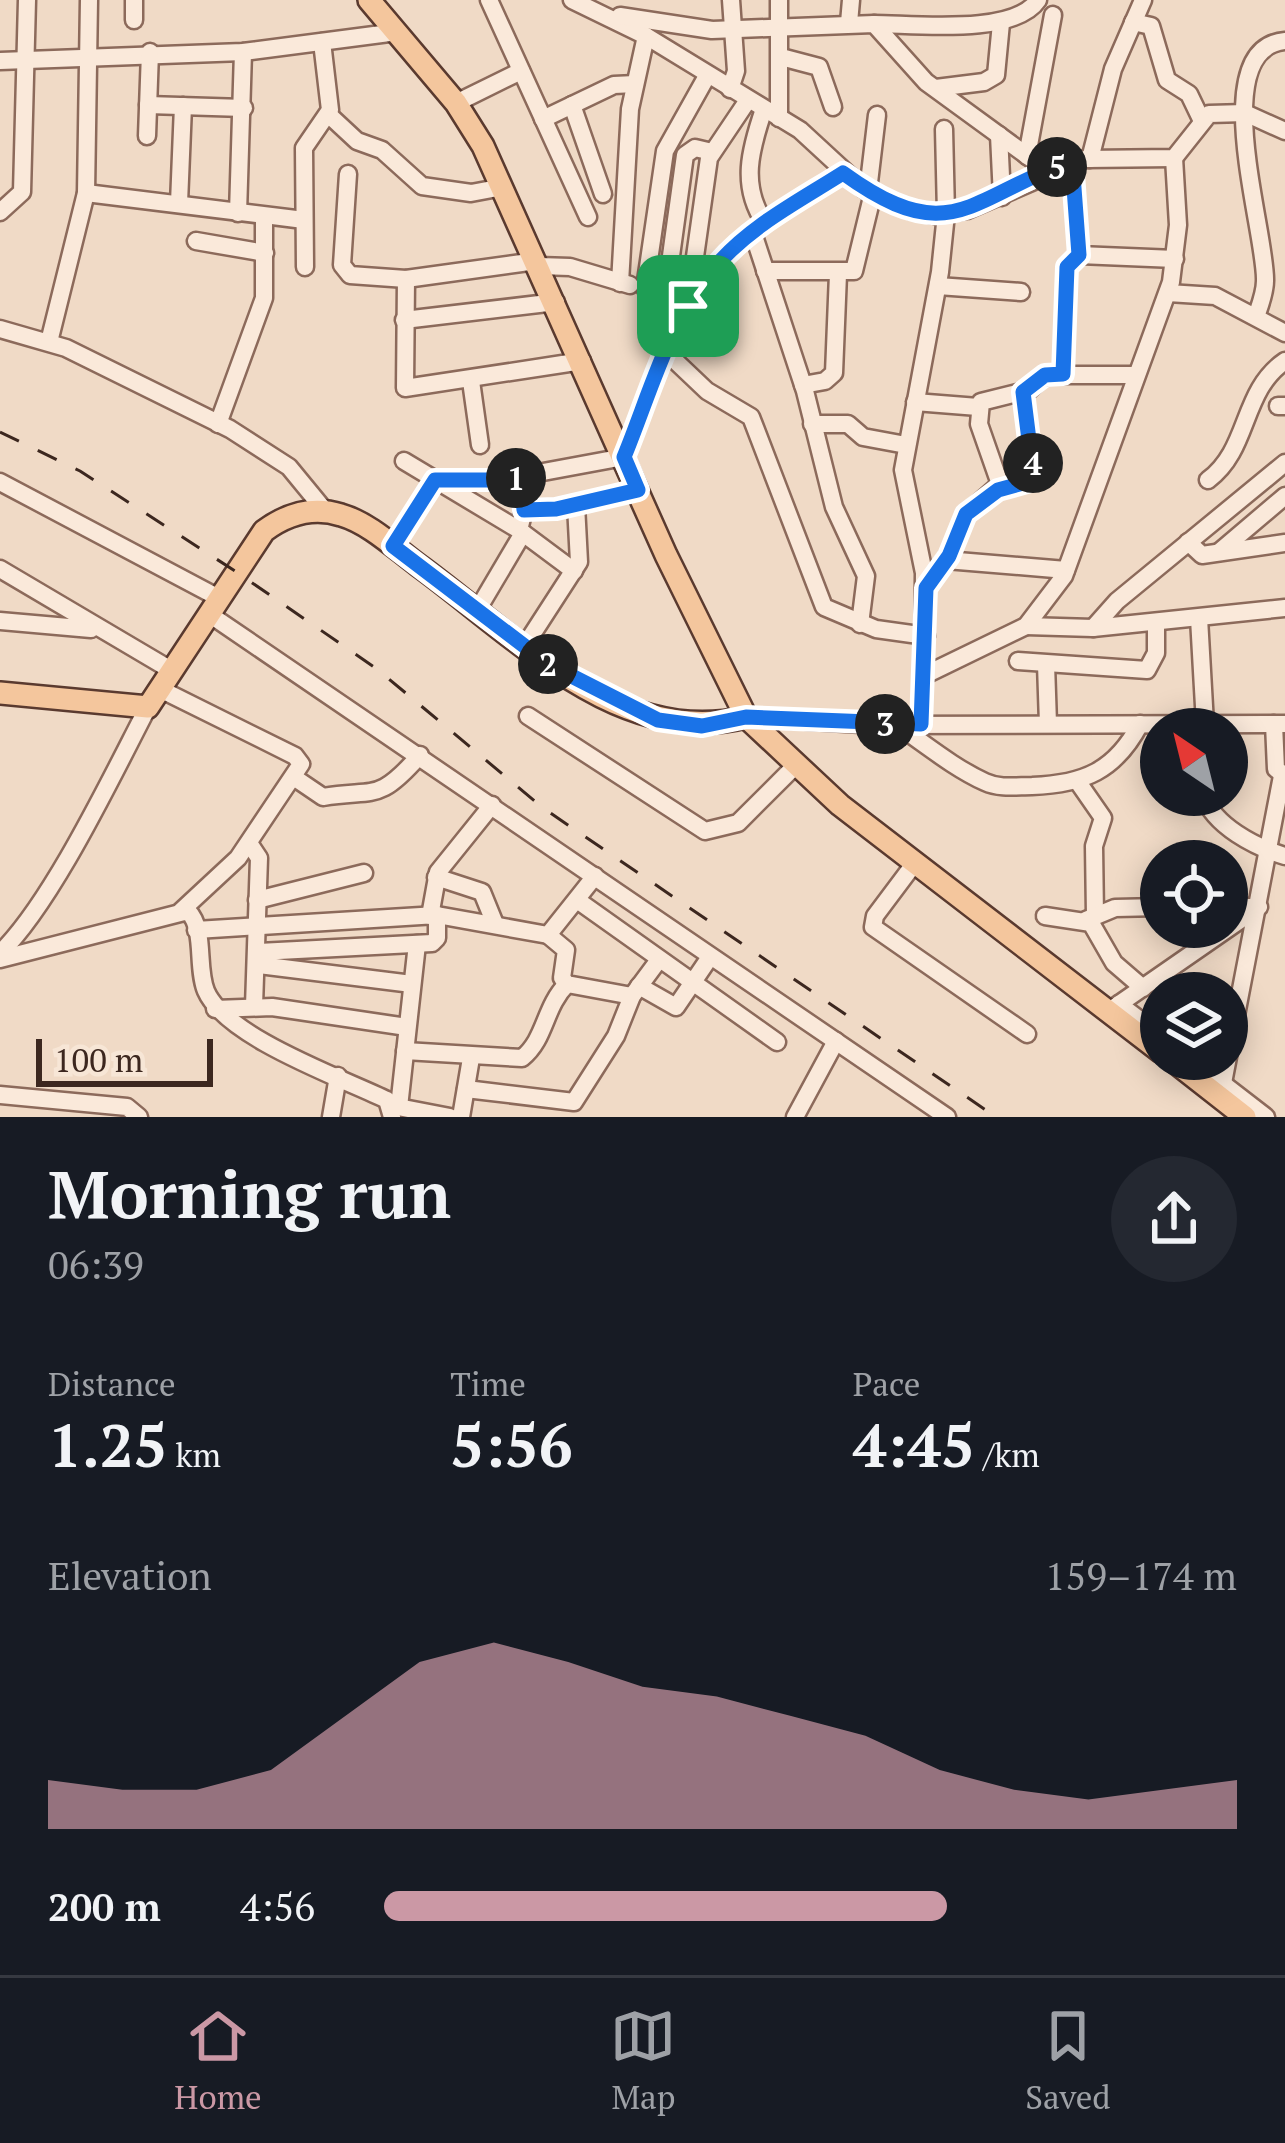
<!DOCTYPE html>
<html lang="en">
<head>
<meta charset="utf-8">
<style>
  :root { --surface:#171b24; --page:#242831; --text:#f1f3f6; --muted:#9ea1a6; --line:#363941; --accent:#cb98a5 }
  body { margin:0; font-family:"PT Serif",serif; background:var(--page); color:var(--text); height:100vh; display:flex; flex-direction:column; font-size:45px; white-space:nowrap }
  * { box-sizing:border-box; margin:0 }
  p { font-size:39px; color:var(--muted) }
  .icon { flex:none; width:66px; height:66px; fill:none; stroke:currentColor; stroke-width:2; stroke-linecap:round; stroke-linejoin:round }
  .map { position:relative; height:1117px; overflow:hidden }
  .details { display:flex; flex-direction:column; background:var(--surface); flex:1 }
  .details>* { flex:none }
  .needle { width:78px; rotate:325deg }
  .tools { position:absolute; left:1140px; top:708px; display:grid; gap:24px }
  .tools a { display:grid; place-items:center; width:108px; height:108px; border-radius:50%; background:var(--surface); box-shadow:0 6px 30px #0003; font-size:60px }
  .scale { position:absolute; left:36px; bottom:30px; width:177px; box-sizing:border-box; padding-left:12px; border:6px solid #3c271f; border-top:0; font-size:33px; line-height:42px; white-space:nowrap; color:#3c271f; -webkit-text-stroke:9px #f7e6d6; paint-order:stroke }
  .pin { position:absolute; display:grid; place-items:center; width:102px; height:102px; color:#fff; margin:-51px; border-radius:24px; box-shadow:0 6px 18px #0006 }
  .km { position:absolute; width:60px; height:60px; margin:-30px; border-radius:50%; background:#222; color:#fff; font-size:33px; line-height:60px; text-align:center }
  .round { display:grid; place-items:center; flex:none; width:126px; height:126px; border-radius:63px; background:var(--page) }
  .overview { display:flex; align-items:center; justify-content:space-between; height:204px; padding:0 48px }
  h1 { font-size:66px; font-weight:700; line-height:90px }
  .metrics { display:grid; grid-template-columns:repeat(3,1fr); gap:18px; height:204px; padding:12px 48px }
  .metrics div { display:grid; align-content:center }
  .metrics b { font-size:60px; font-weight:700 }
  .metrics small { font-size:33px; font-weight:400 }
  .metrics p { font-size:33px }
  .chart { height:336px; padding:24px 48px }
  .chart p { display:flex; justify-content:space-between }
  .chart svg { width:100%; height:216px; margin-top:12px; fill:var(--accent); opacity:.7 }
  ul { padding:0 48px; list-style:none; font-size:39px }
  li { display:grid; grid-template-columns:192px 144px 1fr; align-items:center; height:90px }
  li i { height:30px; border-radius:15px; background:var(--accent) }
  .dock { display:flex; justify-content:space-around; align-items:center; height:168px; border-top:3px solid var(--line); background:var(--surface); font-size:33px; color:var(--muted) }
  .dock a { display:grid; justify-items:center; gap:6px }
  .dock .selected { color:var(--accent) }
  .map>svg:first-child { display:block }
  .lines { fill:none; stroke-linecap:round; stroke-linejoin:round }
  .minor-casing { stroke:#8c6a5b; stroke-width:21 }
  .major-casing { stroke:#5a3a2f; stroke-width:26 }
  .minor { stroke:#fae9da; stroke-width:16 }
  .major { stroke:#f4c69d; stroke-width:21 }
  .rail { stroke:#3c271f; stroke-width:3; stroke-dasharray:21 21; stroke-linecap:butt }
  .route-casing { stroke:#fff; stroke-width:24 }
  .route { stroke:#1a73e8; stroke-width:15 }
</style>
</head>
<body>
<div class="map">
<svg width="1285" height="1117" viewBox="0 0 1285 1117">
  <rect width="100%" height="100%" fill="#f0dac6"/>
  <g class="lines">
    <defs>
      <g id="minor">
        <polyline points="134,0 134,20"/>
        <polyline points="489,0 588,217"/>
        <polyline points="572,0 646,36 800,130 864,189 910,210 935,215 967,210 1085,159 1174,158 1209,114 1245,113 1285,131"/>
        <polyline points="620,16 712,30 874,24 926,82 1048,171"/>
        <polyline points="1133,22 1151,26 1167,80 1189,94 1201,119"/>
        <polyline points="849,23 851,0"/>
        <path d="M874,24C914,24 1014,36 1038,0"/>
        <polyline points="781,57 819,67 833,107"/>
        <polyline points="0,61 243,52 397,32"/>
        <polyline points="936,88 984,82 996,75 1001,23"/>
        <polyline points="730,89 736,71 731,0"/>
        <polyline points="456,103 521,71"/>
        <polyline points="148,105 244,108"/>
        <polyline points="572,105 603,194"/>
        <path d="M764,109C750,150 740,186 765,223"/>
        <polyline points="329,115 357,141 382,150 422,186 471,193 503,187"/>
        <polyline points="779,118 779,0"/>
        <polyline points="543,119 614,85 635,84"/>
        <polyline points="999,135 1002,197"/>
        <polyline points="147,136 150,52"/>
        <polyline points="1027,156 1053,15"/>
        <polyline points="1090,159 1113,69 1143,0"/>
        <polyline points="1072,161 1079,255 1175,259"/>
        <polyline points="348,174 342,265 350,275 406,279 536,261"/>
        <polyline points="868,191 877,115"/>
        <polyline points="86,193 304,220"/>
        <polyline points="179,203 183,106"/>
        <polyline points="0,212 22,192 27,0"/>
        <polyline points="238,213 243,52"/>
        <polyline points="753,233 805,391 834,507 866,576 860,624"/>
        <polyline points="196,241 265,253"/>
        <polyline points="539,266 570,267 630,285"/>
        <polyline points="305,267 304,148 330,110 322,42"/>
        <polyline points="765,271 854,271 873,193"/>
        <polyline points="406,279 405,388 582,361"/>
        <polyline points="620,283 630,109 646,36"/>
        <polyline points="938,286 1021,292"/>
        <polyline points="645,288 665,151 707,76"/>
        <polyline points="666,292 685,155 695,148 712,152"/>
        <polyline points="1168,293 1215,296 1285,333"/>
        <polyline points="689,299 709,158 748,100"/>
        <path d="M1256,317C1260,305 1265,293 1265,281C1267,234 1205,48 1285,41"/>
        <polyline points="404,320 556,302"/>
        <polyline points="0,329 66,348 230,429 289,467 326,512"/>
        <polyline points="49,342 86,193 89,0"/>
        <polyline points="667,353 707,391 751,417 824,607 876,629 926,636"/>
        <polyline points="1063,374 1067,267 1079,255"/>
        <polyline points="471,381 480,445"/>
        <polyline points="803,385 825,381 834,373 838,274"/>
        <polyline points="915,402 978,407"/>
        <polyline points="1278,406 1285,406"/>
        <polyline points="218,424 264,298 264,218"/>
        <polyline points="812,424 848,424 863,437 906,445"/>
        <polyline points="404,461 519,530 524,510 556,509 638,491"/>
        <path d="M543,472L624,457C650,394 670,317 716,265C750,226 799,201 843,173"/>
        <path d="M1208,480C1250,449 1241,391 1285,361"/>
        <polyline points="0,482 219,598"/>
        <polyline points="998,490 1034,480 1023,392"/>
        <polyline points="519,530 574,571"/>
        <polyline points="1188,542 1202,555 1285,543"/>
        <polyline points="393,546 435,480 521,480 524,510"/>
        <polyline points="1219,552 1285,496"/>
        <polyline points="946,560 1066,570"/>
        <polyline points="0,569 171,670"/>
        <polyline points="925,588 952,550 966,514 1000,484 979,424 981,402 1029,390 1045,375 1136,375"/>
        <polyline points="478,609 523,533"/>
        <polyline points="209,614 947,1117"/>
        <polyline points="1199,618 1205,724"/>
        <polyline points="0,621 91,629"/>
        <polyline points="1026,626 1093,628 1285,608"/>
        <polyline points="1093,628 1117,601 1285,463"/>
        <polyline points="524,647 579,562 576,505"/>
        <polyline points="1018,661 1147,670 1156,653 1156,622"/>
        <polyline points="1046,664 1048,724"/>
        <polyline points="923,676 924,573 903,470 940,272 946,214 944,129"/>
        <polyline points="160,689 295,756 301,764 238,858 181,911"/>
        <polyline points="528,716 705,831 738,823 794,767"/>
        <polyline points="746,717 878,725 1285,724"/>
        <polyline points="921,724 923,676 1026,626 1064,576 1171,282 1178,225 1174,158"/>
        <polyline points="1274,724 1276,769 1285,776"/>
        <path d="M897,725C925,744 954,768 985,782C1000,789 1017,786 1032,786C1084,784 1115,771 1140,724"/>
        <path d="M295,778L323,797C375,788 377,804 420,755"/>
        <polyline points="1078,782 1103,818 1094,846 1095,916"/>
        <path d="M1203,795C1214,826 1255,847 1285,856"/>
        <polyline points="249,843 259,858 254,1006"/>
        <polyline points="914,864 875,916 873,927 1027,1034"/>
        <polyline points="436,877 482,892 495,924"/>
        <polyline points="257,900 364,873"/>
        <polyline points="577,900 777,1042"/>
        <polyline points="1227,907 1258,907"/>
        <polyline points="430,916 438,872 492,805"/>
        <polyline points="1045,916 1091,923 1114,963 1143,988"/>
        <polyline points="1086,920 1115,908 1161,907"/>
        <polyline points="196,930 437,915 548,935 595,876"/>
        <polyline points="548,935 566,950 562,978 567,984 632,996"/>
        <polyline points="259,952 432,943 437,938 437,915"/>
        <path d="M0,953C52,903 113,774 148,707"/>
        <path d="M0,959L188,911C206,930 196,967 206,991C226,1037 339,1077 387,1100L392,1117"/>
        <polyline points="259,965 412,984"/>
        <polyline points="639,986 676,1007 710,957"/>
        <polyline points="1119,1004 1161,1036"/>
        <polyline points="215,1009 272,1007 407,1027"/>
        <polyline points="1109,1011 1259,907"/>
        <path d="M405,1051L522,1058C546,1039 544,1007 567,984"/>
        <polyline points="1191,1059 1266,1117"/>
        <polyline points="1223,1083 1282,776"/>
        <polyline points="466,1089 574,1102 616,1036 632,996 658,961"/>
        <polyline points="0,1095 127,1107 139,1117"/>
        <polyline points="393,1106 450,1117"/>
        <polyline points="399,1107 417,944"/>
        <polyline points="331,1117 338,1076"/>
        <polyline points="461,1117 471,1058"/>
        <polyline points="795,1117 836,1041"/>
      </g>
      <g id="major">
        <polyline points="369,0 456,103 483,146 666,555 746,717 840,805 1161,1052"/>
        <path d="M0,693L148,707L264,531C287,514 313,506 341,515C369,523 395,548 418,565C512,633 620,750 746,717"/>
        <polyline points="1171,1059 1245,1117"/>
      </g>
    </defs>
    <use href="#minor" class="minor-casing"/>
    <use href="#major" class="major-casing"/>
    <use href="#minor" class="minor"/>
    <use href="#major" class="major"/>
    <polyline class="rail" points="0,432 80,471 235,571 377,669 543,808 996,1117"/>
  </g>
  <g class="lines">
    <defs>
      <path id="route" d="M1072,161L1079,255L1067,267L1063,374L1045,375L1023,392L1034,480L998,490L966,514L949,556L926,588L921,724L746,717L702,726L658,720L548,664L393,546L435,480H521L524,510L556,509L638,490L624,457C650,394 670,317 716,266C750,226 799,201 843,173C952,252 970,196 1072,161Z"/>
    </defs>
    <use href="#route" class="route-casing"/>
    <use href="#route" class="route"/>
  </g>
</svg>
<div class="tools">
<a><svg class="needle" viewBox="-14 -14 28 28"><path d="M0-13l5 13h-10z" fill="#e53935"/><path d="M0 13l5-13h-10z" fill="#9ea1a6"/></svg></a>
<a><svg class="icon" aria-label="locate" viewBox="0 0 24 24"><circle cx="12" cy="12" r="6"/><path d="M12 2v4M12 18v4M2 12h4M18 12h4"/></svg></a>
<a><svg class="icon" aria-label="layers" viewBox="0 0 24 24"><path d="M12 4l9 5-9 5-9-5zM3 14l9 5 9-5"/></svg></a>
</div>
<div class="scale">100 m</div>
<div class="pin" style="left:688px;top:306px;background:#1e9e55"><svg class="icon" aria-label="arrive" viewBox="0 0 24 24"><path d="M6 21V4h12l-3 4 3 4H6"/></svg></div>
<b class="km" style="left:516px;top:478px">1</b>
<b class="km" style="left:548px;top:664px">2</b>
<b class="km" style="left:885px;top:724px">3</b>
<b class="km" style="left:1033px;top:463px">4</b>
<b class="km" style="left:1057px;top:167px">5</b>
</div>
<section class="details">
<div class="overview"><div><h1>Morning run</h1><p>06:39</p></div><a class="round"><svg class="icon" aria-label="share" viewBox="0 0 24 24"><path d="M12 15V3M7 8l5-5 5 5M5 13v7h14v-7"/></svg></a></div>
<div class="metrics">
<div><p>Distance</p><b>1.25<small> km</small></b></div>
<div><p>Time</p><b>5:56</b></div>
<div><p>Pace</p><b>4:45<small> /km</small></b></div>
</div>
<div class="chart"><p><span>Elevation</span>159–174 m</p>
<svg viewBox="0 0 160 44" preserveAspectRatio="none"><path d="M0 44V34L10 36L20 36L30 32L40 21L50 10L60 6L70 10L80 15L90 17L100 21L110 25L120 32L130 36L140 38L150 36L160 34V44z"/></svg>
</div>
<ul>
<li><b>200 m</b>4:56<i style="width:66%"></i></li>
</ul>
</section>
<nav class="dock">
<a class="selected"><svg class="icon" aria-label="home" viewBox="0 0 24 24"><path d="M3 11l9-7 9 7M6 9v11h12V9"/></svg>Home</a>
<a><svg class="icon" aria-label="map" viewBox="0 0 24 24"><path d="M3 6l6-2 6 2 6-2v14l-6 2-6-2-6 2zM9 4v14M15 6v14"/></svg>Map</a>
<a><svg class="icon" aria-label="saved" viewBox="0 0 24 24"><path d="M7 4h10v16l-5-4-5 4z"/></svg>Saved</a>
</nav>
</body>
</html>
